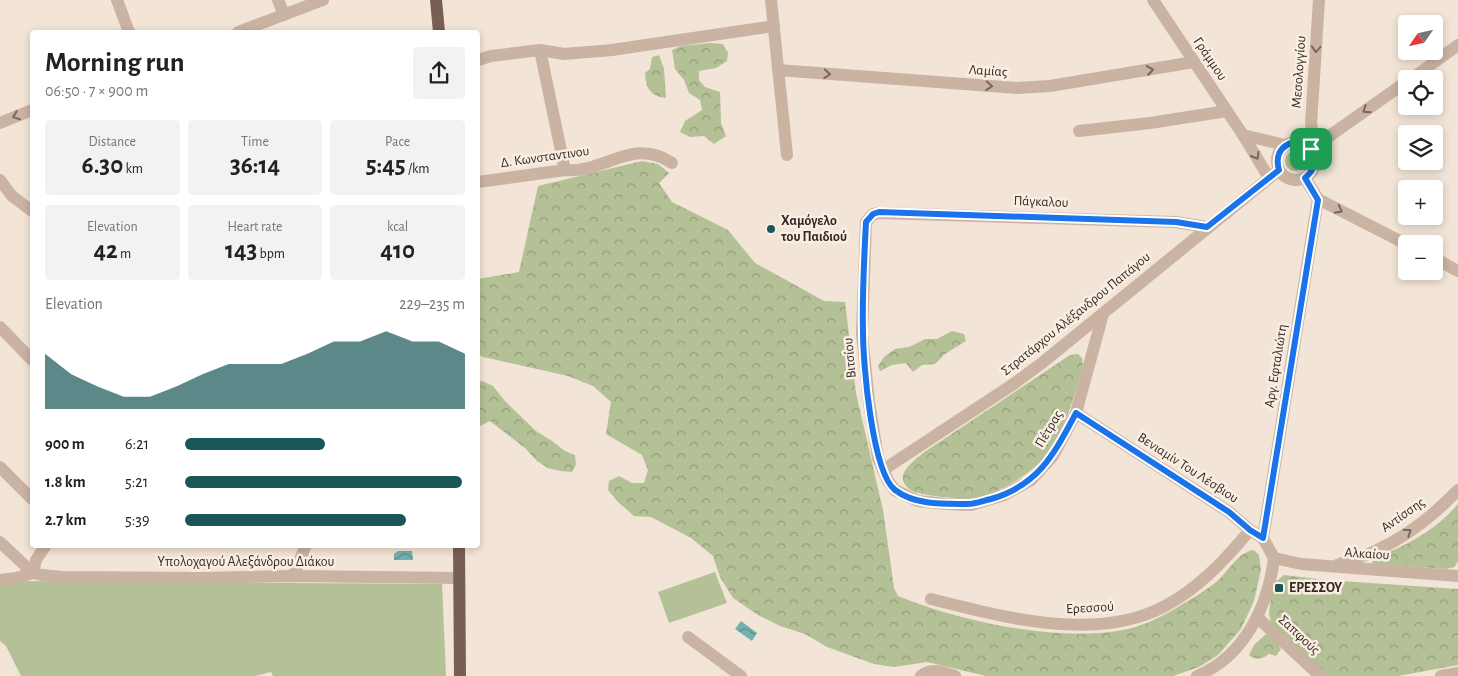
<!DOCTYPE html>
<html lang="en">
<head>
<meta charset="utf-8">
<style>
  :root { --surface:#fff; --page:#f2f2f2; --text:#222; --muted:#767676; --accent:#185658 }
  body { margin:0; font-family:"Alegreya Sans",sans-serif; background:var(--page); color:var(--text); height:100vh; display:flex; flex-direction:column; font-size:19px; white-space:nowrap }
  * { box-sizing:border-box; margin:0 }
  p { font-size:16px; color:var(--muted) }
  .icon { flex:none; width:28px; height:28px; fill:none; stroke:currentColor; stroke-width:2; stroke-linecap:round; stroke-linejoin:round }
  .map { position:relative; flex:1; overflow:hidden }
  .panel { position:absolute; left:30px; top:30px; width:450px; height:518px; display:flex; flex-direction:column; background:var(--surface); border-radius:5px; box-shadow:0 2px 8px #0003 }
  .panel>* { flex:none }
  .needle { width:32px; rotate:236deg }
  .controls { position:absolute; left:1398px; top:15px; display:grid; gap:10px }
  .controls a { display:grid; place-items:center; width:45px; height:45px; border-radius:5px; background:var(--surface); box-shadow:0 2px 8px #0003; font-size:25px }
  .pin { position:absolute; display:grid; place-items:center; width:42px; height:42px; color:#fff; margin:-21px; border-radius:10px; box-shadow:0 2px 8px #0006 }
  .round { display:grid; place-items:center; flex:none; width:52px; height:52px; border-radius:5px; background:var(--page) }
  .head { display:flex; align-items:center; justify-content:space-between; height:85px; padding:0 15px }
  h1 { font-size:28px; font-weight:700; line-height:38px }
  .stats { display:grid; grid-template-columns:repeat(3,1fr); gap:8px; height:85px; padding:5px 15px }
  .stats div { display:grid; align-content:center; border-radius:5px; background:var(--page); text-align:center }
  .stats b { font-size:25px; font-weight:700 }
  .stats small { font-size:14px; font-weight:400 }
  .stats p { font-size:14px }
  .chart { height:140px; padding:10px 15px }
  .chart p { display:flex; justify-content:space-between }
  .chart svg { width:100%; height:90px; margin-top:5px; fill:var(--accent); opacity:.7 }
  ul { padding:0 15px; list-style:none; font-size:16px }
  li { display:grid; grid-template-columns:80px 60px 1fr; align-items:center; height:38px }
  li i { height:12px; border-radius:6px; background:var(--accent) }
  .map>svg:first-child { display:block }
  .grass { fill:#b4c196 }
  .forest { fill:url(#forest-crowns) }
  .water { fill:url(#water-waves) }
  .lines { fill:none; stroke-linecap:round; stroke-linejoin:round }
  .minor { stroke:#cab3a2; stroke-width:12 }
  .major { stroke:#775f55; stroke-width:12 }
  .oneway { stroke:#78675d }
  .route-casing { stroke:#fff; stroke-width:10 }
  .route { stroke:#1a73e8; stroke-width:6 }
  .poi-dot { fill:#185658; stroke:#faeee2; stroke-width:2 }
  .labels { text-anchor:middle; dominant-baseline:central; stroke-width:5; stroke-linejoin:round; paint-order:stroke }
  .street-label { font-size:14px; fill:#342925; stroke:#faeee2 }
  .poi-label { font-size:14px; font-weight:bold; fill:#342925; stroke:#faeee2; text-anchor:start }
</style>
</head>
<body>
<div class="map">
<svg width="1458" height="676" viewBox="0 0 1458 676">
  <defs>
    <pattern id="forest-crowns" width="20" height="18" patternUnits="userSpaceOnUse" patternTransform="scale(1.25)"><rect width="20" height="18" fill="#b4c196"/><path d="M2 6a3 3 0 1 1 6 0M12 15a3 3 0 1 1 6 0" fill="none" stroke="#939d7a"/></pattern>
    <pattern id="water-waves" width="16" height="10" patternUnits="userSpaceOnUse" patternTransform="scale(1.25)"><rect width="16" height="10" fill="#74b0b0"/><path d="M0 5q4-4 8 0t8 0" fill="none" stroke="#608f8f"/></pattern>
  </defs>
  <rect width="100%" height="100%" fill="#f2e4d6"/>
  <g class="grass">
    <circle cx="1295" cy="161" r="10"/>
    <polygon points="715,572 727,603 669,623 658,592"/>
    <polygon points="19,581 442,584 446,676 273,676 271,672 255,676 21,676 6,646 0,641 0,583"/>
  </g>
  <g class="forest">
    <polygon points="710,43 723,44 728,53 727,61 716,68 699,71 699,80 705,87 720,92 721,123 726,136 714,144 704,136 690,137 680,132 685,121 702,110 700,100 689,93 684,80 675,69 672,50 681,46"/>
    <path d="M659,55L664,69L666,98C650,96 646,88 645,73L650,69L652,57Z"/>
    <path d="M642,161L658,164L669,173L659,183L672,202L728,230L755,263L824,301L845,302L856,393L883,510L894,588L898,596C959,621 1051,641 1117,631C1141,628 1166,615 1186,602C1196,596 1206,590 1215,583C1228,573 1237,552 1254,550L1259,555L1261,570L1254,601L1241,629L1218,655L1199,667L1173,676H986L927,662L894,667L874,664L827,647L805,634L780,626L758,615L733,598L720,577L713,556L691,538L651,517L634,516L618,502L608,490L609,481L619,476L632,483H644L648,470L642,455L606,434L611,402L593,386L568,376L483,357L478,354V279L519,272L538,186Z"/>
    <polygon points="952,331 964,334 966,341 945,354 935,364 922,365 913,372 906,363 892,365 880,371 878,366 884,357 895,349 909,347 925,339 937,339"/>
    <path d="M1078,354L1082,358L1083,366C1075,392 1068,421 1054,445C1039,470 998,496 969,499C961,500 951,497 942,497C931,495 910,495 904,483C898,472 915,460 923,453L1070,355Z"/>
    <polygon points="482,381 493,386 505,401 536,431 552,441 565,451 575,455 576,465 572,472 560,471 548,468 537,461 525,448 490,421 478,427 478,382"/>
    <path d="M1458,504V562L1454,567L1446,569L1373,564L1372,560C1380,554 1389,552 1398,548C1420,538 1442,523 1458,504Z"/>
    <polygon points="1284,575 1326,580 1458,589 1458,665 1398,676 1327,676 1272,626 1269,614 1271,595 1273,584"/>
    <path d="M1266,634L1275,640L1281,649L1276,656L1269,654C1262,659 1256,661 1249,655L1254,645Z"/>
  </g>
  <g class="water">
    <polygon points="398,551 412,551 413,560 394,560 394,554"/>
    <polygon points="741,621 757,633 752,641 735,629"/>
  </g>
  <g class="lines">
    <g class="minor">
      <polyline points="117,0 129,32"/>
      <polyline points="278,0 284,15"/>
      <polyline points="771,0 787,155"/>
      <polyline points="1153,0 1243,135 1269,178"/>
      <polyline points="238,32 323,0"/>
      <polyline points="540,50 565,170"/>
      <polyline points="478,60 491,56 540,50 564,54 612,50 774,26"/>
      <polyline points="778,70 1017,88 1050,86 1194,62"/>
      <polyline points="1411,79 1458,45"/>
      <polyline points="0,123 32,110"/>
      <polyline points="1079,131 1150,123 1227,111"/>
      <polyline points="1243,135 1285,145"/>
      <circle cx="1296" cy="161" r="19"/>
      <polyline points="1315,146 1311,124 1319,0"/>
      <polyline points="1311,149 1406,82"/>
      <polyline points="1305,178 1318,199 1406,244"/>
      <polyline points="0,180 12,196 32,211"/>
      <path d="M478,182L565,170C605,174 632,136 672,163"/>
      <polyline points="1434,258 1458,271"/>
      <polyline points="1103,314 1076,413 1053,456 1031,480 1004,495 971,505 946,504 918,501 895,490 888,481 878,458 869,402 862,334 866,222 873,214 879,213 1175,222 1207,227"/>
      <polyline points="0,327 32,360"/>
      <polyline points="1076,413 1229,512 1250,530 1263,538 1274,558"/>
      <polyline points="0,467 32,499"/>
      <polyline points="883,470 1015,383 1042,363 1279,170"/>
      <polyline points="1263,538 1318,199"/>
      <polyline points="0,542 33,573 42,575 62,577 202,578 293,576 459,578"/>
      <polyline points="1274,558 1301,564 1458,576"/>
      <path d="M1337,565C1350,560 1364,557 1377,550C1408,536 1435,514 1458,490"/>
      <polyline points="33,573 36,560 46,545"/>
      <polyline points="293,576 306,545"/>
      <polyline points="0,580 16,578 33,573"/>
      <path d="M931,599C1003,617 1096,643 1165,606C1199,588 1226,559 1250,530"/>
      <polyline points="1257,617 1320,676"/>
      <polyline points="688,637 741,676"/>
      <path d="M921,676C931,667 943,672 955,676"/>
      <path d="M1197,676C1245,656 1268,606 1274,558"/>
      <polyline points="1441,676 1458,673"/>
    </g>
    <g class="major">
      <polyline points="436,0 439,32"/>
      <polyline points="459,545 460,676"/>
    </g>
  </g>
  <defs><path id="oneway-chevron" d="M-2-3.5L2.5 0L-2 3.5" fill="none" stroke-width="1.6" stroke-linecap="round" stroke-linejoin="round" transform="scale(1.25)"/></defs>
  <g class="oneway">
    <use href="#oneway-chevron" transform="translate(1316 49) rotate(94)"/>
    <use href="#oneway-chevron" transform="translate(1150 70) rotate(-9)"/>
    <use href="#oneway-chevron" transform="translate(827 74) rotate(4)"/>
    <use href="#oneway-chevron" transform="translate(989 86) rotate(4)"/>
    <use href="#oneway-chevron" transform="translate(1366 110) rotate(145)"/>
    <use href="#oneway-chevron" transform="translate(16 116) rotate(159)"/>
    <use href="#oneway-chevron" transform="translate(1256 156) rotate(60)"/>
    <use href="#oneway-chevron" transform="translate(1339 210) rotate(27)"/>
    <use href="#oneway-chevron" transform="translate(1408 532) rotate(-34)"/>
  </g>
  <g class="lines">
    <defs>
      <path id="route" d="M1294,142C1317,142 1322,164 1305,178L1318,200L1263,538L1250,530L1229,512L1076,413C1054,454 1039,485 991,499C982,501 974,505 965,504C942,504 915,505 895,490C872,472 863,363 863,332C862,296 864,259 866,222L873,214L879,212L1176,222L1207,227L1279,170C1275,156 1280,146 1294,142Z"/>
    </defs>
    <use href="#route" class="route-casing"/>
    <use href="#route" class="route"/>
  </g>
  <g class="poi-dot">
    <circle cx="771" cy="229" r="5"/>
    <rect x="1274" y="583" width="10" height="10" rx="2.5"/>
  </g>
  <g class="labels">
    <g class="street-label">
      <text transform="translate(1210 59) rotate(56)">Γράμμου</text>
      <text transform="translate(988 71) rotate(4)">Λαμίας</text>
      <text transform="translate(1299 72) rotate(-86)">Μεσολογγίου</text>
      <text transform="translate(545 157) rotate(-8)">Δ. Κωνσταντινου</text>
      <text transform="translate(1041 202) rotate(2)">Πάγκαλου</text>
      <text transform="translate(1076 314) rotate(-39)">Στρατάρχου Αλέξανδρου Παπάγου</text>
      <text transform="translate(850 358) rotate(-95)">Βιτσίου</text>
      <text transform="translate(1276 366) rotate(-81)">Αργ. Εφταλιώτη</text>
      <text transform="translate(1049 429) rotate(-59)">Πέτρας</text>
      <text transform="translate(1188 468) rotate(33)">Βενιαμίν Του Λέσβιου</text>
      <text transform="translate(1403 515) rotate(-35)">Αντίσσης</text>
      <text transform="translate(1367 554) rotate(4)">Αλκαίου</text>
      <text x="246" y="562">Υπολοχαγού Αλεξάνδρου Διάκου</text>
      <text transform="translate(1090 608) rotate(-3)">Ερεσσού</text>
      <text transform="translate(1299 635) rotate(43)">Σαπφούς</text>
    </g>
    <g class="poi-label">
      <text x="781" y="221">Χαμόγελο<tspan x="781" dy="16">του Παιδιού</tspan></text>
      <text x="1289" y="588">ΕΡΕΣΣΟΥ</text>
    </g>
  </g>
</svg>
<div class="controls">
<a><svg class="needle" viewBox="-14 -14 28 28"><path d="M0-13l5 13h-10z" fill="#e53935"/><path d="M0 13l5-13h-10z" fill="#767676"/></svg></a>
<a><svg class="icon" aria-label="locate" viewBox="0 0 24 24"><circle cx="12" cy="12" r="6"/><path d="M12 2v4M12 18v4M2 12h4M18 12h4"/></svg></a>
<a><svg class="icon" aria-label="layers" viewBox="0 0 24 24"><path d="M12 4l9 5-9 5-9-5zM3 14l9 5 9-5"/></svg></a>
<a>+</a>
<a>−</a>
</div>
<div class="pin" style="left:1311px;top:149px;background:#1e9e55"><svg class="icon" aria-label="arrive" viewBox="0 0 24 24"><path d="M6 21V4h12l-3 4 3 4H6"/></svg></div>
<section class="panel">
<div class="head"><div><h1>Morning run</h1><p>06:50 · 7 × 900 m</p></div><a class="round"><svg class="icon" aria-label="share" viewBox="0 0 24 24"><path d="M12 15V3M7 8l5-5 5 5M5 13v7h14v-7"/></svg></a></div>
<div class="stats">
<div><p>Distance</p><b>6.30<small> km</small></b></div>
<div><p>Time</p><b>36:14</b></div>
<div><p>Pace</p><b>5:45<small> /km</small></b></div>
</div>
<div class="stats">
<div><p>Elevation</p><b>42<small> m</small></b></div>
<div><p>Heart rate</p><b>143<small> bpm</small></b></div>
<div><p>kcal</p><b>410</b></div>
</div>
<div class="chart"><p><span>Elevation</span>229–235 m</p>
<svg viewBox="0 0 160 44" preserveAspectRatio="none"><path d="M0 44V17L10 27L20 33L30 38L40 38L50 33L60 27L70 22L80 22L90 22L100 17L110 11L120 11L130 6L140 11L150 11L160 17V44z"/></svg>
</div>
<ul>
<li><b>900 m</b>6:21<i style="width:50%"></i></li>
<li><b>1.8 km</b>5:21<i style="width:99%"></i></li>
<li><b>2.7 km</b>5:39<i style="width:79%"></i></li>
</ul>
</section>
</div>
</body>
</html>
